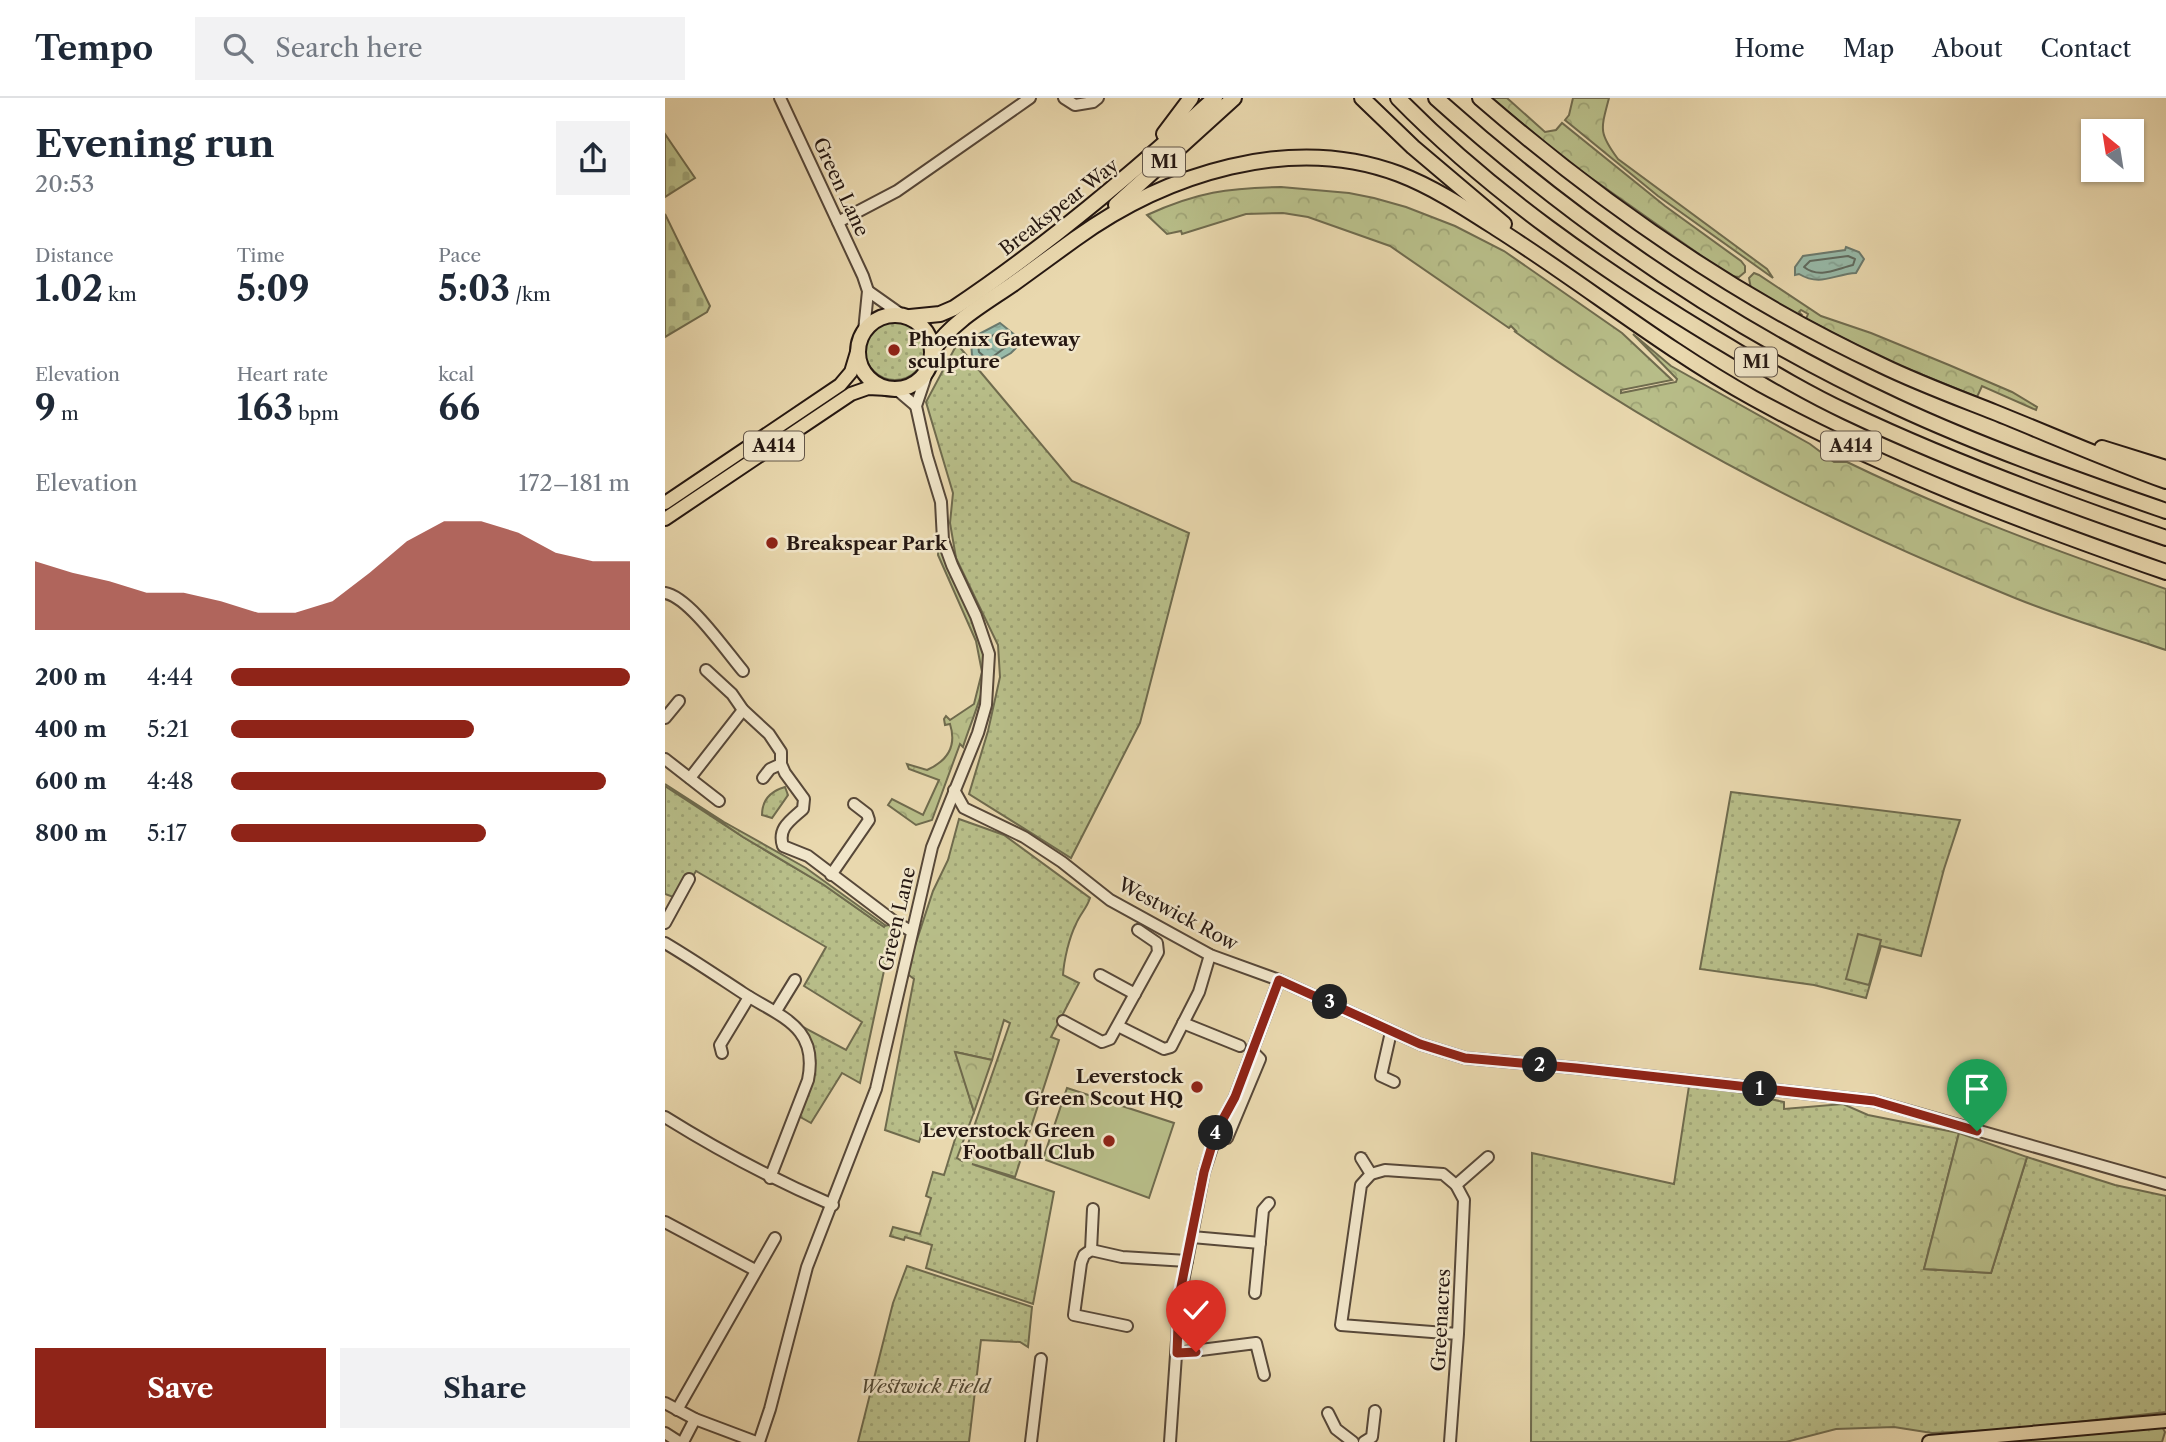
<!DOCTYPE html>
<html lang="en">
<head>
<meta charset="utf-8">
<style>
  :root { --surface:#fff; --page:#f2f2f3; --text:#1f2937; --muted:#747a83; --line:#e0e1e3; --accent:#8f2418 }
  body { margin:0; font-family:"Libre Caslon Text",serif; background:var(--page); color:var(--text); height:100vh; display:flex; flex-direction:column; font-size:26px; white-space:nowrap }
  * { box-sizing:border-box; margin:0 }
  p { font-size:23px; color:var(--muted) }
  .icon { flex:none; width:38px; height:38px; fill:none; stroke:currentColor; stroke-width:2; stroke-linecap:round; stroke-linejoin:round }
  .map { position:relative; flex:1; overflow:hidden }
  .panel { display:flex; flex-direction:column; background:var(--surface); width:665px }
  .panel>* { flex:none }
  .needle { width:46px; rotate:330deg }
  .tools { position:absolute; left:1416px; top:21px; display:grid; gap:14px }
  .tools a { display:grid; place-items:center; width:63px; height:63px; border-radius:0px; background:var(--surface); box-shadow:0 2px 5px #0004; font-size:35px }
  .pin { position:absolute; display:grid; place-items:center; width:60px; height:60px; color:#fff; margin:-72px -30px; border-radius:50% 50% 50% 0; rotate:-45deg; box-shadow:0 0 7px #0007 }
  .pin .icon { rotate:45deg }
  .km { position:absolute; width:35px; height:35px; margin:-18px; border-radius:50%; background:#222; color:#fff; font-size:19px; line-height:35px; text-align:center }
  .round { display:grid; place-items:center; flex:none; width:74px; height:74px; border-radius:0px; background:var(--page) }
  .head { display:flex; align-items:center; justify-content:space-between; height:119px; padding:0 35px }
  h1 { font-size:38px; font-weight:700; line-height:52px }
  .stats { display:grid; grid-template-columns:repeat(3,1fr); gap:10px; height:119px; padding:7px 35px }
  .stats div { display:grid; align-content:center }
  .stats b { font-size:35px; font-weight:700 }
  .stats small { font-size:19px; font-weight:400 }
  .stats p { font-size:19px }
  .chart { height:196px; padding:14px 35px }
  .chart p { display:flex; justify-content:space-between }
  .chart svg { width:100%; height:126px; margin-top:7px; fill:var(--accent); opacity:.7 }
  .button { display:flex; gap:14px; margin-top:auto; padding:14px 35px }
  .button a { flex:1; height:80px; border-radius:0px; background:var(--accent); color:#fff; font-size:28px; font-weight:700; line-height:80px; text-align:center }
  .button a+a { background:var(--page); color:var(--text) }
  ul { padding:0 35px; list-style:none; font-size:23px }
  li { display:grid; grid-template-columns:112px 84px 1fr; align-items:center; height:52px }
  li i { height:18px; border-radius:9px; background:var(--accent) }
  header { display:flex; align-items:center; gap:42px; box-sizing:border-box; height:98px; padding:0 35px; background:var(--surface); border-bottom:2px solid var(--line) }
  header strong { font-size:33px }
  nav { display:flex; gap:38px; margin-inline-start:auto; font-size:24px }
  .search { width:490px; height:63px; background:var(--page); display:flex; align-items:center; gap:18px; box-sizing:border-box; padding:0 24px; border-radius:0px; color:var(--muted); font-size:26px }
  main { display:flex; flex:1; min-height:0 }
  .map>svg:first-child { display:block }
  .green { fill:url(#green-dots); stroke:#6f6b4e; stroke-width:2; fill-rule:evenodd }
  .forest { fill:url(#forest-crowns); stroke:#6f6b4e; stroke-width:2 }
  .cemetery { fill:url(#cemetery-stones); stroke:#6f6b4e; stroke-width:2 }
  .pitch { fill:#b8be89; stroke:#6f6b4e; stroke-width:2 }
  .water { fill:url(#water-ripples); stroke:#6a796d; stroke-width:2 }
  .lines { fill:none; stroke-linecap:round; stroke-linejoin:round }
  .shore { stroke:#5e695e; stroke-width:2 }
  .minor-casing { stroke:#574839; stroke-width:14 }
  .major-casing { stroke:#261812; stroke-width:16 }
  .highway-casing { stroke:#261812; stroke-width:18 }
  .minor { stroke:#f1e6ca; stroke-width:10 }
  .major { stroke:#e9d8ae; stroke-width:12 }
  .highway { stroke:#e9d8ae; stroke-width:14 }
  .route-casing { stroke:#fff; stroke-width:14 }
  .route { stroke:#8f2418; stroke-width:9 }
  .poi-dot { fill:#8f2418; stroke:#f1e6ca; stroke-width:2.5 }
  .labels { text-anchor:middle; dominant-baseline:central; stroke-width:5; stroke-linejoin:round; paint-order:stroke }
  .shield { fill:#f1e6ca; stroke:#635649; stroke-width:2 }
  .shield-label { font-size:18px; font-weight:bold; fill:#261812 }
  .street-label { font-size:19px; fill:#261812; stroke:#f1e6ca }
  .poi-label { font-size:19px; font-weight:bold; fill:#261812; stroke:#f1e6ca; text-anchor:start }
  .park-label { font-size:19px; font-style:italic; fill:#524a36; stroke:#f1e6ca }
</style>
</head>
<body>
<header>
<strong>Tempo</strong>
<div class="search"><svg class="icon" aria-label="search" viewBox="0 0 24 24"><circle cx="10" cy="10" r="6"/><path d="M15 15l6 6"/></svg>Search here</div>
<nav><a>Home</a><a>Map</a><a>About</a><a>Contact</a></nav>
</header>
<main>
<section class="panel">
<div class="head"><div><h1>Evening run</h1><p>20:53</p></div><a class="round"><svg class="icon" aria-label="share" viewBox="0 0 24 24"><path d="M12 15V3M7 8l5-5 5 5M5 13v7h14v-7"/></svg></a></div>
<div class="stats">
<div><p>Distance</p><b>1.02<small> km</small></b></div>
<div><p>Time</p><b>5:09</b></div>
<div><p>Pace</p><b>5:03<small> /km</small></b></div>
</div>
<div class="stats">
<div><p>Elevation</p><b>9<small> m</small></b></div>
<div><p>Heart rate</p><b>163<small> bpm</small></b></div>
<div><p>kcal</p><b>66</b></div>
</div>
<div class="chart"><p><span>Elevation</span>172–181 m</p>
<svg viewBox="0 0 160 44" preserveAspectRatio="none"><path d="M0 44V20L10 24L20 27L30 31L40 31L50 34L60 38L70 38L80 34L90 24L100 13L110 6L120 6L130 10L140 17L150 20L160 20V44z"/></svg>
</div>
<ul>
<li><b>200 m</b>4:44<i style="width:100%"></i></li>
<li><b>400 m</b>5:21<i style="width:61%"></i></li>
<li><b>600 m</b>4:48<i style="width:94%"></i></li>
<li><b>800 m</b>5:17<i style="width:64%"></i></li>
</ul>
<div class="button"><a>Save</a><a>Share</a></div>
</section>
<div class="map">
<svg width="1501" height="1344" viewBox="0 0 1501 1344">
  <defs>
    <pattern id="green-dots" width="8" height="8" patternUnits="userSpaceOnUse" patternTransform="scale(1.75)"><rect width="8" height="8" fill="#b8be89"/><path d="M2 2h.1M6 6h.1" fill="none" stroke="#9ea375" stroke-width="1.8" stroke-linecap="round"/></pattern>
    <pattern id="forest-crowns" width="20" height="18" patternUnits="userSpaceOnUse" patternTransform="scale(1.75)"><rect width="20" height="18" fill="#b8be89"/><path d="M2 6a3 3 0 1 1 6 0M12 15a3 3 0 1 1 6 0" fill="none" stroke="#9ea375"/></pattern>
    <pattern id="cemetery-stones" width="16" height="16" patternUnits="userSpaceOnUse" patternTransform="scale(1.75)"><rect width="16" height="16" fill="#b8be89"/><path d="M2 7V4a2 2 0 0 1 4 0v3zM10 15v-3a2 2 0 0 1 4 0v3z" fill="#9ea375"/></pattern>
    <pattern id="water-ripples" width="26" height="14" patternUnits="userSpaceOnUse" patternTransform="scale(1.75)"><rect width="26" height="14" fill="#97baa9"/><path d="M2 4q2-2 4 0t4 0M15 11q2-2 4 0t4 0" fill="none" stroke="#829f90"/></pattern>
  </defs>
  <rect width="100%" height="100%" fill="#e9d8ae"/>
  <filter id="stains"><feTurbulence type="fractalNoise" baseFrequency=".00286" numOctaves="4"/><feColorMatrix values="0 0 0 0 .2 0 0 0 0 .09 0 0 0 0 .02 0 0 0 .5 -.17"/></filter>
  <radialGradient id="worn" r=".72"><stop offset=".6" stop-color="#630" stop-opacity="0"/><stop offset="1" stop-color="#630" stop-opacity=".3"/></radialGradient>
  <g class="green">
    <circle cx="230" cy="252" r="30"/>
    <polygon points="292,246 407,383 524,435 475,625 406,760 304,696 323,633 335,579 333,547 291,460 285,425 288,395 261,304"/>
    <polygon points="171,294 174,298 0,416 0,410"/>
    <polygon points="0,688 78,739 159,787 213,825 219,828 229,826 195,985 177,975 146,1025 130,1016 146,967 125,922 181,952 197,924 139,888 161,849 31,773 14,801 0,796"/>
    <path d="M120,689L123,697L107,720L97,717C97,702 106,693 120,689Z"/>
    <polygon points="1066,694 1295,722 1279,771 1256,858 1216,848 1201,900 1149,887 1035,871"/>
    <path d="M294,721L339,737L425,800C422,810 415,816 411,826C404,840 399,862 398,877L414,885L386,939L394,942L350,1079L307,1066L389,1094L368,1206L261,1170L267,1147L240,1139L239,1142L225,1138L228,1129L255,1136L266,1100L261,1098L268,1074L279,1077L291,1038L259,1029L254,1044L220,1032L249,881L241,875L268,793L283,762ZM339,922L345,925L297,1063L292,1060L309,1014L291,954L327,962Z"/>
    <polygon points="1024,988 1045,988 1119,1004 1119,1011 1178,1006 1203,1017 1294,1035 1259,1171 1326,1175 1362,1059 1450,1087 1501,1098 1501,1314 1351,1331 1267,1335 1229,1329 1171,1331 1121,1344 866,1344 867,1055 1009,1086"/>
    <polygon points="242,1168 367,1209 363,1249 355,1244 316,1242 304,1344 193,1344 228,1205"/>
  </g>
  <g class="forest">
    <polygon points="827,0 842,0 880,34 891,32 897,25 1000,108 1076,163 1080,168 1080,174 1074,179 1065,178 902,63"/>
    <path d="M908,0H944C936,31 933,34 953,61L1102,171L1108,180L993,98L900,22L904,17Z"/>
    <path d="M616,89L684,95L709,100L741,109L790,128L839,153L957,235L1007,282L956,292V295L1011,284L1012,281L968,236L1006,268L1145,346L1169,364H1182C1285,414 1394,454 1501,491V552C1451,535 1399,520 1350,500C1175,429 1003,344 849,233L852,234L846,228L844,230L725,148L643,119L618,115L581,116L517,136L516,133L502,136L482,117C532,94 563,90 616,89Z"/>
    <polygon points="1089,175 1094,177 1156,218 1206,235 1284,267 1347,294 1372,309 1371,312 1317,288 1312,299 1221,262 1141,221 1143,216 1136,212 1134,214 1136,216 1131,216 1086,191 1084,180"/>
    <path d="M274,438C289,472 327,540 321,576C317,601 305,626 298,649L295,646L267,722L251,727L223,707L227,701L258,717L274,682L244,671L242,666L262,672C282,663 292,648 285,626L280,627L279,621L281,618L285,622L309,606L317,574L311,543L273,457Z"/>
    <polygon points="0,686 59,724 141,770 220,827 219,829 213,825 159,787 78,739"/>
    <polygon points="290,954 327,962 309,1014"/>
    <polygon points="1294,1035 1362,1059 1326,1175 1259,1171"/>
    <polygon points="1496,1327 1500,1334 1497,1344 1330,1344"/>
  </g>
  <g class="cemetery">
    <polygon points="0,36 30,80 0,99"/>
    <polygon points="0,116 45,208 42,214 0,239"/>
  </g>
  <g class="pitch">
    <polygon points="1193,836 1216,842 1204,887 1181,881"/>
    <polygon points="402,990 509,1025 484,1100 378,1061"/>
  </g>
  <g class="water">
    <path d="M1181,149L1194,154L1199,161L1191,175C1169,176 1156,189 1134,176L1130,177V169L1138,158L1180,152Z"/>
    <polygon points="335,225 350,237 354,247 346,255 320,270 307,257 306,244 312,237"/>
  </g>
  <g class="lines">
    <g class="shore">
      <path d="M1183,158L1190,161L1188,167C1171,171 1154,181 1139,169L1145,163Z"/>
      <polygon points="333,234 343,242 345,246 326,260 322,261 314,254 313,247"/>
    </g>
    <defs>
      <g id="minor">
        <polyline points="115,0 198,178 203,193 199,233"/>
        <polyline points="399,0 410,7 428,4 433,0"/>
        <polyline points="173,124 232,93 365,0"/>
        <polyline points="203,193 237,217"/>
        <polyline points="231,291 251,308"/>
        <path d="M0,495C24,499 61,553 78,573"/>
        <path d="M41,572L67,596L78,612L104,636L116,654V666L120,675L139,701L138,711C126,722 112,730 118,748L143,758L230,824L246,833"/>
        <polyline points="0,620 14,603"/>
        <polyline points="0,661 54,703"/>
        <polyline points="25,680 78,612"/>
        <polyline points="98,680 105,671 116,666"/>
        <polyline points="289,692 299,710 359,739 397,764 445,802 545,857 614,882 755,946 800,960 911,970 1209,1003 1501,1086"/>
        <polyline points="166,777 204,722 202,716 189,706"/>
        <polyline points="0,825 24,781"/>
        <path d="M0,845C27,861 52,878 78,895C115,919 154,928 143,982L105,1080"/>
        <polyline points="435,877 470,896"/>
        <polyline points="111,913 130,882"/>
        <polyline points="398,923 437,944 445,941 493,854 492,845 473,832"/>
        <polyline points="518,925 575,948"/>
        <polyline points="453,928 499,951 506,949 534,894 545,857"/>
        <polyline points="726,934 716,978 729,984"/>
        <polyline points="57,955 55,947 84,899"/>
        <path d="M0,1019C56,1054 107,1081 168,1107"/>
        <polyline points="552,1034 562,1040 595,961 588,954"/>
        <polyline points="696,1060 706,1076"/>
        <polyline points="791,1087 823,1059"/>
        <polyline points="428,1111 426,1152 419,1157 416,1165 409,1217 462,1228"/>
        <polyline points="0,1124 90,1172"/>
        <polyline points="527,1139 595,1145"/>
        <polyline points="426,1152 457,1159 522,1163"/>
        <polyline points="590,1195 598,1112 604,1105"/>
        <polyline points="512,1255 591,1245 599,1277"/>
        <polyline points="0,1305 30,1321 91,1344"/>
        <polyline points="12,1312 110,1140"/>
        <polyline points="663,1315 671,1331 688,1344"/>
        <polyline points="0,1335 14,1344"/>
        <polyline points="18,1344 30,1321"/>
        <polyline points="94,1344 105,1311 142,1169 211,991 267,749 313,635 321,607 324,556 311,518 287,467 278,442 276,404 262,358 251,308 263,272"/>
        <polyline points="366,1344 376,1261"/>
        <polyline points="505,1344 515,1199 539,1074 552,1034 570,999 614,882"/>
        <polyline points="699,1344 707,1339 710,1313"/>
        <polyline points="785,1344 793,1236 799,1102 791,1087 778,1076 720,1072 706,1076 696,1087 676,1227 793,1236"/>
      </g>
      <g id="major">
        <polyline points="0,405 175,287 186,274 192,254"/>
        <polyline points="0,421 186,296 203,290 223,291"/>
        <polyline points="1264,1344 1501,1323"/>
      </g>
      <g id="highway">
        <polyline points="697,0 748,49 839,126"/>
        <path d="M733,0C825,94 936,171 1048,239C1092,265 1135,292 1182,314C1285,363 1393,403 1501,440"/>
        <path d="M771,0C909,124 1062,230 1230,308C1318,349 1410,381 1501,413"/>
        <path d="M815,0C936,105 1070,199 1216,267C1253,285 1291,299 1329,314C1386,337 1443,362 1501,383"/>
        <polyline points="499,36 526,0"/>
        <polyline points="451,107 569,0"/>
        <circle cx="230" cy="254" r="37"/>
        <path d="M245,219L275,216L289,210C382,148 467,76 550,0"/>
        <path d="M268,252C288,223 319,206 348,186C369,171 389,156 410,141C500,76 626,35 734,76C768,89 800,110 831,130C918,185 998,250 1088,300C1219,372 1361,425 1501,474"/>
        <polyline points="1437,350 1501,370"/>
      </g>
    </defs>
    <use href="#minor" class="minor-casing"/>
    <use href="#major" class="major-casing"/>
    <use href="#highway" class="highway-casing"/>
    <use href="#minor" class="minor"/>
    <use href="#major" class="major"/>
    <use href="#highway" class="highway"/>
  </g>
  <g class="lines">
    <defs>
      <polyline id="route" points="531,1254 512,1255 514,1199 539,1074 551,1034 570,999 614,882 755,946 800,960 911,970 1209,1003 1312,1033"/>
    </defs>
    <use href="#route" class="route-casing"/>
    <use href="#route" class="route"/>
  </g>
  <g class="poi-dot">
    <circle cx="229" cy="252" r="7"/>
    <circle cx="107" cy="445" r="7"/>
    <circle cx="532" cy="989" r="7"/>
    <circle cx="444" cy="1043" r="7"/>
  </g>
  <g class="labels">
    <g class="shield">
      <rect x="478" y="49.5" width="42" height="29" rx="5"/>
      <rect x="1070" y="249.5" width="42" height="29" rx="5"/>
      <rect x="79" y="333.5" width="60" height="29" rx="5"/>
      <rect x="1156" y="333.5" width="60" height="29" rx="5"/>
    </g>
    <g class="shield-label">
      <text x="499" y="64">M1</text>
      <text x="1091" y="264">M1</text>
      <text x="109" y="348">A414</text>
      <text x="1186" y="348">A414</text>
    </g>
    <g class="street-label">
      <text transform="translate(176 89) rotate(65)">Green Lane</text>
      <text transform="translate(394 109) rotate(-38)">Breakspear Way</text>
      <text transform="translate(513 816) rotate(28)">Westwick Row</text>
      <text transform="translate(232 821) rotate(-77)">Green Lane</text>
      <text transform="translate(776 1222) rotate(-87)">Greenacres</text>
    </g>
    <g class="poi-label">
      <text x="243" y="241">Phoenix Gateway<tspan x="243" dy="22">sculpture</tspan></text>
      <text x="121" y="445">Breakspear Park</text>
      <text x="518" y="978" text-anchor="end">Leverstock<tspan x="518" dy="22">Green Scout HQ</tspan></text>
      <text x="430" y="1032" text-anchor="end">Leverstock Green<tspan x="430" dy="22">Football Club</tspan></text>
    </g>
    <g class="park-label">
      <text x="260" y="1288">Westwick Field</text>
    </g>
  </g>
  <rect width="100%" height="100%" filter="url(#stains)"/>
  <rect width="100%" height="100%" fill="url(#worn)"/>
</svg>
<div class="tools">
<a><svg class="needle" viewBox="-14 -14 28 28"><path d="M0-13l5 13h-10z" fill="#e53935"/><path d="M0 13l5-13h-10z" fill="#747a83"/></svg></a>
</div>
<div class="pin" style="left:1312px;top:1033px;background:#1e9e55"><svg class="icon" aria-label="arrive" viewBox="0 0 24 24"><path d="M6 21V4h12l-3 4 3 4H6"/></svg></div>
<div class="pin" style="left:531px;top:1254px;background:#d93025"><svg class="icon" aria-label="check" viewBox="0 0 24 24"><path d="M5 12l5 5 9-10"/></svg></div>
<b class="km" style="left:1095px;top:991px">1</b>
<b class="km" style="left:875px;top:967px">2</b>
<b class="km" style="left:665px;top:904px">3</b>
<b class="km" style="left:551px;top:1035px">4</b>
</div>
</main>
</body>
</html>
